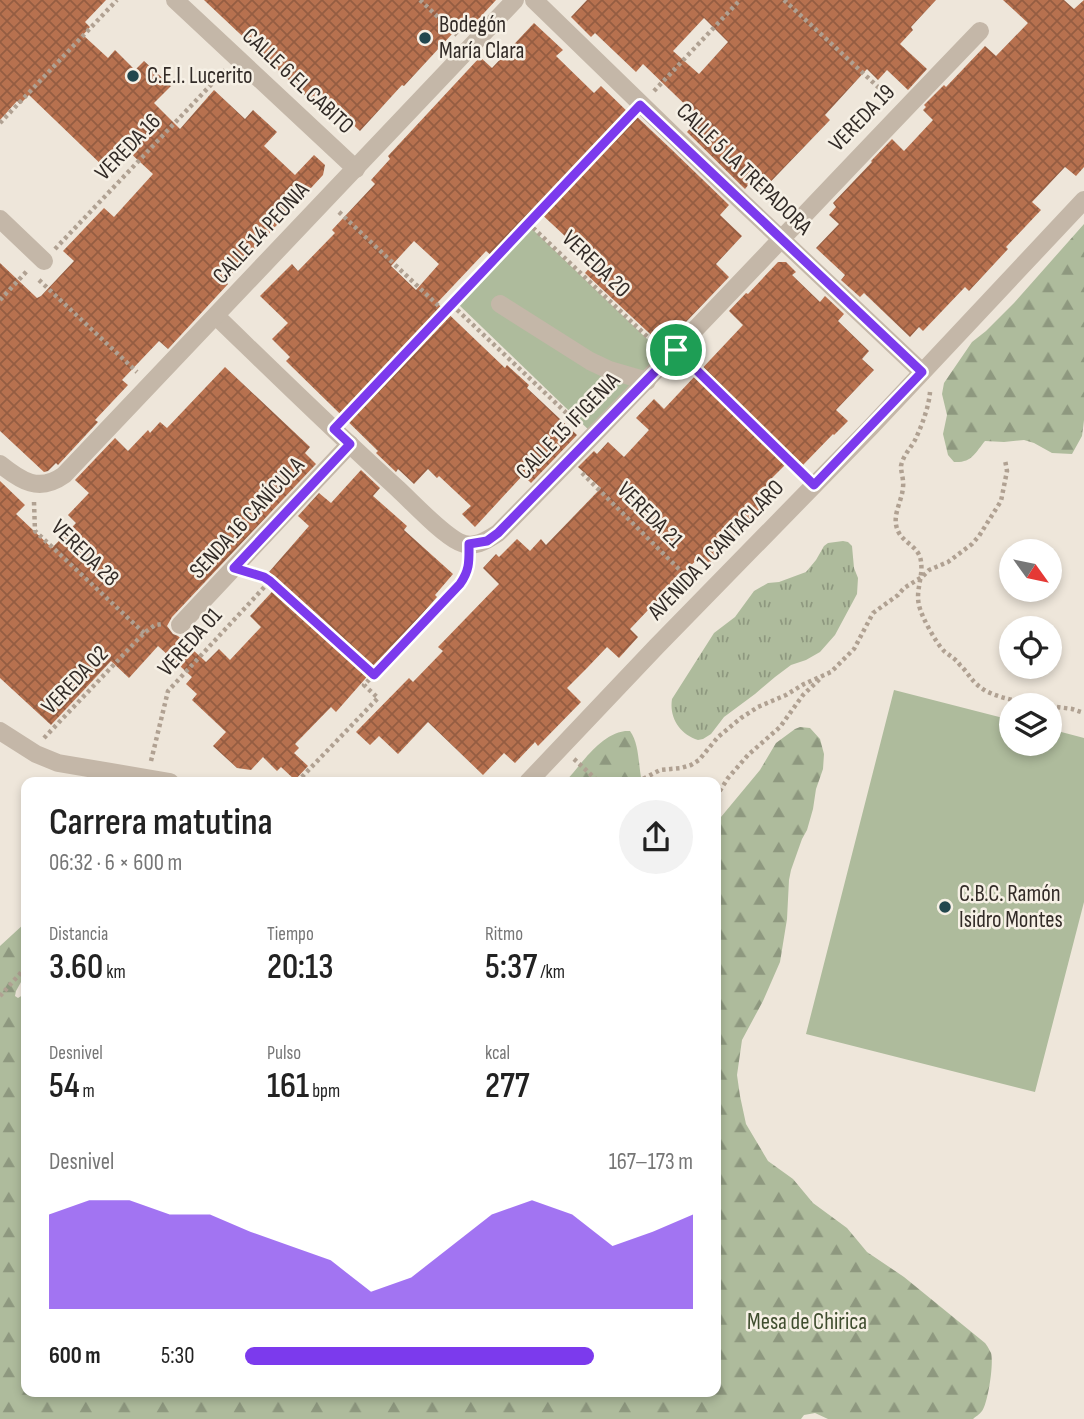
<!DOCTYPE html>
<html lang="es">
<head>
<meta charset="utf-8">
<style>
  :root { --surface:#fff; --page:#f2f2f2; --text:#222; --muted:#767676; --accent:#7c3aed }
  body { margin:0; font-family:"Sofia Sans Condensed",sans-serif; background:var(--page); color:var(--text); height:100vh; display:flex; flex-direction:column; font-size:26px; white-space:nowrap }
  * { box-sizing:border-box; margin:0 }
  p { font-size:23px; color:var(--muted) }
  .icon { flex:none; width:38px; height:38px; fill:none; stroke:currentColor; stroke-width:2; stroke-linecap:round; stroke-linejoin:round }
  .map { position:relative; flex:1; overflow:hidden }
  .sheet { position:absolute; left:21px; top:777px; width:700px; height:620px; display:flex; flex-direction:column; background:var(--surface); border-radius:14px; box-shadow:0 4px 10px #0003 }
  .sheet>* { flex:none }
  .needle { width:46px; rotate:123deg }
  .fabs { position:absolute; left:999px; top:539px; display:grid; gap:14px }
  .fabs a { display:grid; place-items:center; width:63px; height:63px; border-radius:50%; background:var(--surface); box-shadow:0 4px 10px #0003; font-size:35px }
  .pin { position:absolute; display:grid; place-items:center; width:60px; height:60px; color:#fff; margin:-30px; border:4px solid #fff; border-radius:50%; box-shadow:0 2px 7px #0007 }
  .round { display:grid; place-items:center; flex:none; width:74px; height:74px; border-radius:37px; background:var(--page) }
  .headline { display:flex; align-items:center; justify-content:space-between; height:119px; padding:0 28px }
  h1 { font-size:38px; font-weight:600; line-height:52px }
  .stats { display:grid; grid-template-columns:repeat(3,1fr); gap:10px; height:119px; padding:7px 28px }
  .stats div { display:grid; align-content:center }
  .stats b { font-size:35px; font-weight:600 }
  .stats small { font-size:19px; font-weight:400 }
  .stats p { font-size:19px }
  .chart { height:196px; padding:14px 28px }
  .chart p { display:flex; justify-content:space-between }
  .chart svg { width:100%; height:126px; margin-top:7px; fill:var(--accent); opacity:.7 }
  ul { padding:0 28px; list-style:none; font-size:23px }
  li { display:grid; grid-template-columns:112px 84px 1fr; align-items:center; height:52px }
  li i { height:18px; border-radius:9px; background:var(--accent) }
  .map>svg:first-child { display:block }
  .grass { fill:url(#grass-tufts) }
  .forest { fill:url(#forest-firs) }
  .park { fill:#aebb9c }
  .building { fill:url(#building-cross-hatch); fill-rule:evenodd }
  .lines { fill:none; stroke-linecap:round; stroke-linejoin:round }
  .path { stroke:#b0a192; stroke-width:4.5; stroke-dasharray:3.5 3.5; stroke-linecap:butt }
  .minor { stroke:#c4b7a8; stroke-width:18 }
  .route-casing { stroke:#fff; stroke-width:14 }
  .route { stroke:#7c3aed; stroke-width:9 }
  .poi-dot { fill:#22474e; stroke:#f6f0e5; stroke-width:2.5 }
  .labels { text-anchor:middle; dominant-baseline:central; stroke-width:5; stroke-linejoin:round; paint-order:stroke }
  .poi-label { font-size:23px; fill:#322b27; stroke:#f6f0e5; text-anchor:start }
  .street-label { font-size:23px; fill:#322b27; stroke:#f6f0e5 }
  .park-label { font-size:23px; fill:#3f4d2e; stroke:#f6f0e5 }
</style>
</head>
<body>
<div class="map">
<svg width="1084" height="1419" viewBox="0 0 1084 1419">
  <defs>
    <pattern id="grass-tufts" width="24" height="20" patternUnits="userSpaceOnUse" patternTransform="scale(1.75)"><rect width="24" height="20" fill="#aebb9c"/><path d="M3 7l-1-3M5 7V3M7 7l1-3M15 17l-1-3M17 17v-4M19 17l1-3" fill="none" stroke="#8e987f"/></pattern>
    <pattern id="forest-firs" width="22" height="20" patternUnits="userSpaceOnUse" patternTransform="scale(1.75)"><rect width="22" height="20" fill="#aebb9c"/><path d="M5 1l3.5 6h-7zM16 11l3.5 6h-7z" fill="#8e987f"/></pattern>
    <pattern id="building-cross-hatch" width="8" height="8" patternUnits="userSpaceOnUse" patternTransform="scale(1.75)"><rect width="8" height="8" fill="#b7714f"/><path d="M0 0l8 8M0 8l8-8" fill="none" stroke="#955d42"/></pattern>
  </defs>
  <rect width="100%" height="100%" fill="#eee6da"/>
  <path class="grass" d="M843,541L848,542L852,546L854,568L858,578L857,594L835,635L820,652L806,660L791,665L775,677L755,694L724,717L711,734L703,739L698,740C680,734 669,718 672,699L714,633L735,617L754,591L768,583L779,582L806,572L816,560L824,546L828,543Z"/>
  <g class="forest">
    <path d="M1084,224V420L1082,436L1072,454L1052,453L1034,443L1024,440L1004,442L985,441C975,453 972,463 954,462L948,455L943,434L947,415L942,394L944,383L972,342L986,331L1014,303Z"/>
    <path d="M800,727L810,728L820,739L824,754L823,769L816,789L813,809L807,830L802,839L791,870L789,880L787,919L780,962L763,1001L742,1040L737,1075L740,1096L746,1124L768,1161L793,1179L813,1203L847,1228L867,1252L904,1277L985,1343C987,1345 990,1351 991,1353C994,1363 988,1403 982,1411C980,1414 975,1417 973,1419H828L815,1413L804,1415L801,1419H0V946L25,923H26V973L16,991L15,996L18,998L26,993V1391H716V823L760,770L776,743L795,729Z"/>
    <path d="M625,731H630C640,745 638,766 642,782H565C582,764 599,735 625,731Z"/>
  </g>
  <g class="park">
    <polygon points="529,226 667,358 593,434 456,302"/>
    <polygon points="894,690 1011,720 1012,744 1050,744 1050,729 1084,738 1084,902 1035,1092 806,1034"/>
  </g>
  <g class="building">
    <polygon points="0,0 106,0 85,22 90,27 83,35 108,58 115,50 135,70 144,61 171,86 154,103 180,129 214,90 245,119 253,110 277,132 264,146 295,175 314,155 325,165 323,175 225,281 228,284 168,349 159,341 122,380 128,385 95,420 98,422 58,465 56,463 48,471 44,472 0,431 0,263 37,298 41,296 74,261 63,251 104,208 114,217 153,174 127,150 107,170 29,95 20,104 17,101 0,120"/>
    <polygon points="204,0 496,0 471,27 464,21 404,86 402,85 360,131 337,110 329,118"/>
    <path d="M587,0H936L911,27L913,30L900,44L927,69L908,90L887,70L878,80L867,69L825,115L830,120L759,194L749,184L745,189L687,132L699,118L643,64L636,72L595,33L591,37L571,17ZM704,18L728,42L699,74L673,51Z"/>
    <polygon points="1003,0 1064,0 1074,9 1084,0 1084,167 1076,176 1065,167 1032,202 1041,210 1006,247 1008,249 969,291 965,287 923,331 919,327 910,337 864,293 860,297 841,280 845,275 816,248 839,224 829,215 836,207 833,203 872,162 871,161 892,139 904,151 933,120 923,110 926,107 924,105 944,85 946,87 985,46 996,56 1028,23"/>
    <path d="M534,23L563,50L556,56L594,93L601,86L633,117L635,115L671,149L729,205L720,215L742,236L716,264L729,277L663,346L585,273L594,263L537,210L492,256L486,251L437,303L505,368L507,365L529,385L527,388L577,435L531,483L523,475L475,527L462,514L471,506L439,476L437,478L428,469L414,484L398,469L396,472L376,453L378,451L286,361L290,357L272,339L288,323L260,296L292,264L298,271L335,233L332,230L375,184L371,180L390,159L388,156L480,57L492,68ZM414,241L439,264L416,290L391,266Z"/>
    <polygon points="778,262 786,262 796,272 792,275 820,302 825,296 844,314 838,321 869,351 862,359 874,370 836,410 848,421 834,435 833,434 803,465 794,456 770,480 772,482 760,495 767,502 707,566 699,558 689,567 630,629 638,637 619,658 607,647 587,668 567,688 581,702 538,746 535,742 515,763 504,753 483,775 428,722 398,754 379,736 370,745 356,732 409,678 413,682 443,651 438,647 499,584 483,568 496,554 499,557 517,539 530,551 541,539 546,545 601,488 578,467 594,451 597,454 608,442 624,457 649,430 636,418 654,399 664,409 743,325 729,311 746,293 748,294"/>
    <polygon points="225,367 310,447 305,453 316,464 172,617 167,626 173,634 178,636 206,662 219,649 230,660 261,627 250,616 281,582 269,572 309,526 298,516 319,493 331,503 361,470 380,488 373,496 407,526 404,530 453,574 435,595 437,597 336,712 331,707 295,744 299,748 294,753 308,766 295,780 281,767 277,771 263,757 251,770 237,768 213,746 226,732 192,700 197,694 186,684 192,677 158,646 129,678 111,661 51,725 0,678 0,481 25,505 16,514 52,548 76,523 68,515 89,493 75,480 115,438 128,451 148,430 150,433 160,422 167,428"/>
  </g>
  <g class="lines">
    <g class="path">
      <polyline points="420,0 457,35"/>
      <polyline points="784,0 890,98"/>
      <polyline points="654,91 740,0"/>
      <polyline points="0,123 117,0"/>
      <polyline points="339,212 445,312"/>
      <polyline points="528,223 656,345"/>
      <polyline points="55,249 225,70"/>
      <polyline points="39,280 137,372"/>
      <polyline points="0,300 27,271"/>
      <polyline points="452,305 578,424"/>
      <polyline points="689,363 801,471"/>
      <path d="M930,392C929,406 922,425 916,438C912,447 903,455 901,466C901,473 904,480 903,487C902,503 890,517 899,533C905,543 916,546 920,557C925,574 915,589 919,605C921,616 936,643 944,651C950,656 956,659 960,665C971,676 971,682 986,691C1004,700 1024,702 1043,705"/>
      <polyline points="346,417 629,118"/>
      <polyline points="582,473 693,583"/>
      <polyline points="34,502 35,531 144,633"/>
      <polyline points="252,573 264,577 270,581 374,675"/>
      <polyline points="1050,706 1072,709 1084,713"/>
      <polyline points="44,738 144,633 155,625 162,624"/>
      <polyline points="574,759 599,782"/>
      <polyline points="151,761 168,691 270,581"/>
      <polyline points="297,782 378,698 364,685 460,584 467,574 469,563"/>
      <polyline points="637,782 660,770 681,768 691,765 699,760 718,737 741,718 758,707 786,695 804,684 831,672 854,649 873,613 898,595 904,588 922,577 929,570 948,562 972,544 979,536 1001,501 1007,471 1005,460"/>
      <polyline points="716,797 728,778 748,755 780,727 803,695 822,677"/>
      <polyline points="0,996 26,967"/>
    </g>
    <g class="minor">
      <polyline points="175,0 356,169"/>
      <polyline points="534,0 740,200 922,372"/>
      <polyline points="0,219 44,261"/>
      <polyline points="500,304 590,361 609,370 647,381"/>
      <path d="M216,316C276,374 336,433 398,489C414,504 441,533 459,542C473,549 486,541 498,533C661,368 819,198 980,31"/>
      <path d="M0,464C21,481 39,493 64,475L515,0"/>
      <polyline points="180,625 350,444"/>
      <polyline points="0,731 36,754 58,763 170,782"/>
      <polyline points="528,782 656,647 871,427 1084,200"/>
    </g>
  </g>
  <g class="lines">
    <defs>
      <path id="route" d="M640,105L922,372L814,485L676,350L498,533L487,541L469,544C469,561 470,570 460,584L374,675L270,581L264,577L234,568L350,444L334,429Z"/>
    </defs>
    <use href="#route" class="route-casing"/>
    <use href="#route" class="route"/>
  </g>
  <g class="poi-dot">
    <circle cx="425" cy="38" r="7"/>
    <circle cx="133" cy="76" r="7"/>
    <circle cx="945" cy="907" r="7"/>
  </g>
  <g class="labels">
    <g class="poi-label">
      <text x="439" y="25">Bodegón<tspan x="439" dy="26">María Clara</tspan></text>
      <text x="147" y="76">C.E.I. Lucerito</text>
      <text x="959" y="894">C.B.C. Ramón<tspan x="959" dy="26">Isidro Montes</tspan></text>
    </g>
    <g class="street-label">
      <text transform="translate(298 81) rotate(43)">CALLE 6 EL CABITO</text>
      <text transform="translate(862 118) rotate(-46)">VEREDA 19</text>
      <text transform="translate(128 147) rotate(-46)">VEREDA 16</text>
      <text transform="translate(744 169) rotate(44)">CALLE 5 LA TREPADORA</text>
      <text transform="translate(261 233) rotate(-47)">CALLE 14 PEONIA</text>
      <text transform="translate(596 264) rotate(44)">VEREDA 20</text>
      <text transform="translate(568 426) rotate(-46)">CALLE 15 IFIGENIA</text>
      <text transform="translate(650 515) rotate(45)">VEREDA 21</text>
      <text transform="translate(247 518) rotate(-47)">SENDA 16 CANÍCULA</text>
      <text transform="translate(716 550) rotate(-46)">AVENIDA 1 CANTACLARO</text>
      <text transform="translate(85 553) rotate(44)">VEREDA 28</text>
      <text transform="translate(190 642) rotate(-48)">VEREDA 01</text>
      <text transform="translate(75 680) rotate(-46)">VEREDA 02</text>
    </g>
    <g class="park-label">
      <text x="807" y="1322">Mesa de Chirica</text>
    </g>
  </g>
</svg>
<div class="fabs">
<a><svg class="needle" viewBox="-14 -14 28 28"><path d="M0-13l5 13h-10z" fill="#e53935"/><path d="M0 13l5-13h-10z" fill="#767676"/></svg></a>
<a><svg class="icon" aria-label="locate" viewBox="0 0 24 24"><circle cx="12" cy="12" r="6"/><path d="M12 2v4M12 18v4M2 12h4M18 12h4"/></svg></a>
<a><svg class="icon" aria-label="layers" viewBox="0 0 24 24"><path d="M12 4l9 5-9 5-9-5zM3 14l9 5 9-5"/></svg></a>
</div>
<div class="pin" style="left:676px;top:350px;background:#1e9e55"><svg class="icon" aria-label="arrive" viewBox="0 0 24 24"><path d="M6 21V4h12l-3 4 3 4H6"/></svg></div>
<section class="sheet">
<div class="headline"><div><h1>Carrera matutina</h1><p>06:32 · 6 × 600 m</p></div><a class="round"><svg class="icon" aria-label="share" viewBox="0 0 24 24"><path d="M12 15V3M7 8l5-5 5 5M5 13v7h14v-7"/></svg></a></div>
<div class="stats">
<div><p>Distancia</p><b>3.60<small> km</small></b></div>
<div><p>Tiempo</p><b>20:13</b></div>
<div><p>Ritmo</p><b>5:37<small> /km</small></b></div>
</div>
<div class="stats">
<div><p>Desnivel</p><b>54<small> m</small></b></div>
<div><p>Pulso</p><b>161<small> bpm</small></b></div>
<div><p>kcal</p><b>277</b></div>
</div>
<div class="chart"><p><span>Desnivel</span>167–173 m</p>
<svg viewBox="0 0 160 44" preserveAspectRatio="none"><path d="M0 44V11L10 6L20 6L30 11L40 11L50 17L60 22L70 27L80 38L90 33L100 22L110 11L120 6L130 11L140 22L150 17L160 11V44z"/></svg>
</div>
<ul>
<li><b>600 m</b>5:30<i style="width:78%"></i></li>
</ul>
</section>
</div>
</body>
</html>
